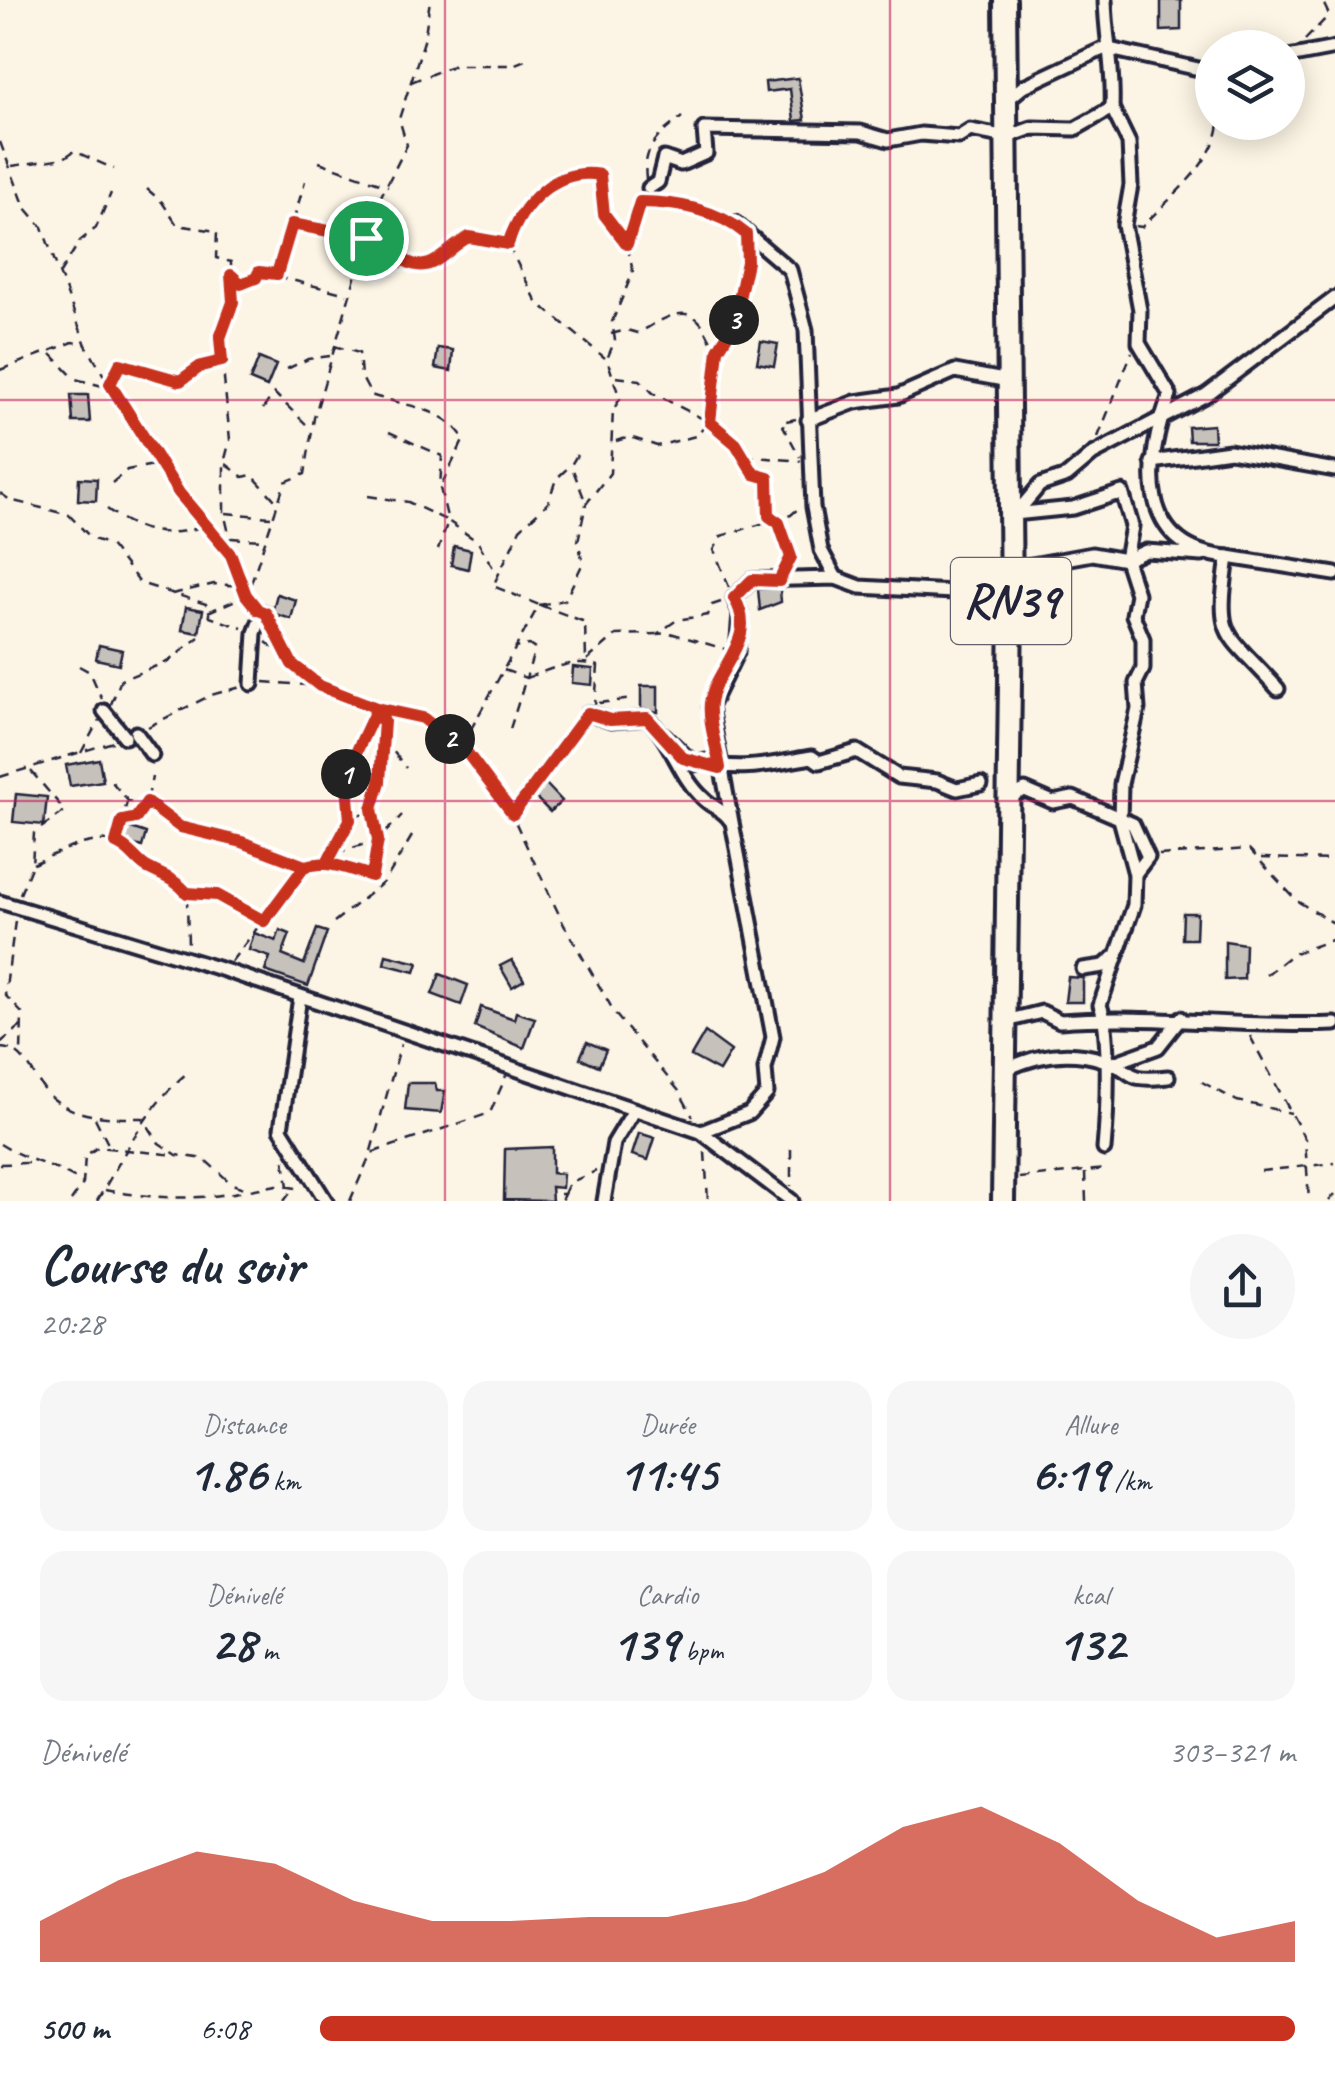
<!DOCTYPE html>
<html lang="fr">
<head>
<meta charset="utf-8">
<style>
  :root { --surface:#fff; --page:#f6f6f7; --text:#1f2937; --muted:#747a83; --accent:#c8321e }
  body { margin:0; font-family:Caveat,sans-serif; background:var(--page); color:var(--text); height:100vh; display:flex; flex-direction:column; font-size:38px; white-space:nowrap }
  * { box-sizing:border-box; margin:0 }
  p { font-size:32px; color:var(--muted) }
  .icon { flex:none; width:55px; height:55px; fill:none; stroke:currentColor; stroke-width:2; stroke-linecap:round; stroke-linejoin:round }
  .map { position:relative; height:1201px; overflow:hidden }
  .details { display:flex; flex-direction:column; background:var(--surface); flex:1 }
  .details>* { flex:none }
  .tools { position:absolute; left:1195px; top:30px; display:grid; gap:20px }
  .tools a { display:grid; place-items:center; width:110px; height:110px; border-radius:50%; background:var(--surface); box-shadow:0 5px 25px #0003; font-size:50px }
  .pin { position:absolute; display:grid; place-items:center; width:85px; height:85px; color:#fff; margin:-42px; border:5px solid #fff; border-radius:50%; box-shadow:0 2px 10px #0007 }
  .km { position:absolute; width:50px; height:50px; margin:-25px; border-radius:50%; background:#222; color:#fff; font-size:28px; line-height:50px; text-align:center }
  .round { display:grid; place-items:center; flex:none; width:105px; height:105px; border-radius:52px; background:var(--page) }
  .headline { display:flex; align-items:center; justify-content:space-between; height:170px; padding:0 40px }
  h1 { font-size:55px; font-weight:800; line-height:75px }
  .figures { display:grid; grid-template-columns:repeat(3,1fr); gap:15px; height:170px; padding:10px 40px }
  .figures div { display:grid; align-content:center; border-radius:25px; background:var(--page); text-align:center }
  .figures b { font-size:50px; font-weight:800 }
  .figures small { font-size:28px; font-weight:400 }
  .figures p { font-size:28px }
  .chart { height:280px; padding:20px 40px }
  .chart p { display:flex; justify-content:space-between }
  .chart svg { width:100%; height:180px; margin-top:10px; fill:var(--accent); opacity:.7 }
  ul { padding:0 40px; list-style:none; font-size:32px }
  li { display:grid; grid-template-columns:160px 120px 1fr; align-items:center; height:75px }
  li i { height:25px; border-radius:12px; background:var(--accent) }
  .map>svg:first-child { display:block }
  .building { fill:#c6c1bb; stroke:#22223b; stroke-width:2.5 }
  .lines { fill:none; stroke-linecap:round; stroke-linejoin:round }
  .street-casing { stroke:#22223b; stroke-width:19 }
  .highway-casing { stroke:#22223b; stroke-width:28 }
  .path { stroke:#22223b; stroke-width:2.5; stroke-dasharray:10 8; stroke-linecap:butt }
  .street { stroke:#fcf5e5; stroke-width:11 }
  .highway { stroke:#fcf5e5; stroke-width:20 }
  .route-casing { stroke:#fff; stroke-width:20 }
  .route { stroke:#c8321e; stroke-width:12 }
  .grid { fill:none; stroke:#c2185b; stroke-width:2.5; stroke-opacity:0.55 }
  .labels { text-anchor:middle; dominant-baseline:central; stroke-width:8; stroke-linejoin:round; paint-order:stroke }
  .shield { fill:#fcf5e5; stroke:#63616e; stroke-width:2.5 }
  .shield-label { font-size:48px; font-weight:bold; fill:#22223b }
</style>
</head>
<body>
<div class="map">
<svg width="1335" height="1201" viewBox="0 0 1335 1201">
  <rect width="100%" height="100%" fill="#fcf5e5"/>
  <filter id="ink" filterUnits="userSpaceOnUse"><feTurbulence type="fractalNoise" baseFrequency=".01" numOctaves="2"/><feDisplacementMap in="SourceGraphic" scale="20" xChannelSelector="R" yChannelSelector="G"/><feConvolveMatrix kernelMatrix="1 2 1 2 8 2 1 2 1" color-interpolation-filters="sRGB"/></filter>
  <g filter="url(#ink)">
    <g class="building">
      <polygon points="1161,0 1181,0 1181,30 1161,31"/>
      <polygon points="798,78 805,120 794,121 790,89 766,92 765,82"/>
      <polygon points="761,341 778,344 774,366 757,363"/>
      <polygon points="438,348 453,350 451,371 435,368"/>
      <polygon points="259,358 276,365 267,387 250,380"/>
      <polygon points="71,395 88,395 90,422 73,422"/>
      <polygon points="1213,425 1214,441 1189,441 1188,427"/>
      <polygon points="79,478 97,479 96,501 78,500"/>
      <polygon points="454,546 471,550 468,569 451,565"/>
      <polygon points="758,589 780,589 781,602 760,610"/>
      <polygon points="277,594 296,600 291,619 272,613"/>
      <polygon points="186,607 203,610 199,633 182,630"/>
      <polygon points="99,645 122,650 119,664 96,659"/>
      <polygon points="573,667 593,669 592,685 572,683"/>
      <polygon points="641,686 658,686 658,712 641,709"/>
      <polygon points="99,759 103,781 70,786 66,765"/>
      <polygon points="546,784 562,801 550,812 534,796"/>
      <polygon points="16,794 47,797 44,825 13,822"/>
      <polygon points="125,826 146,833 142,847 120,841"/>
      <polygon points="1183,913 1197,913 1196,939 1182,939"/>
      <polygon points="317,929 327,932 308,986 265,971 270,957 249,950 254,933 276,941 280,930 290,934 282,955 304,964"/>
      <polygon points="1225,941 1245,944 1244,979 1225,980"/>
      <polygon points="386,955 418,963 415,972 384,964"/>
      <polygon points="512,960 524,980 512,987 500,966"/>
      <polygon points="440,974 468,985 461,1005 432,994"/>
      <polygon points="1068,977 1083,978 1083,1002 1065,1002"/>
      <polygon points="481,1007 514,1019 516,1012 535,1018 524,1048 475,1027"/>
      <polygon points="705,1032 731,1051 719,1071 691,1056"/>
      <polygon points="587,1042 606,1050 599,1066 580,1058"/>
      <polygon points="408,1083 435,1083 437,1091 445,1091 441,1113 405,1110"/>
      <polygon points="639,1133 655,1138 648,1160 632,1155"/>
      <polygon points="552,1147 552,1173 563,1174 562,1188 551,1187 552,1201 504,1200 505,1149"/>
    </g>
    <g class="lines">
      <defs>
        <g id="street">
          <path d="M1105,0C1106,39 1114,69 1112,108"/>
          <polyline points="1288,57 1335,48"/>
          <polyline points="1006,101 1024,86 1105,48 1212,72"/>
          <path d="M649,188L658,182L664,158L681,164L706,153L704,129L861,132L888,140L921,134L959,137L970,130L1007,137L1032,128L1075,129L1112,108L1129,143L1131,185L1124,225L1140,310L1139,343L1170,395C1144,460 1136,549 1228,557C1216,642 1224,628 1278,689"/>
          <polyline points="735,223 790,270 806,330 813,507 821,550 836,578"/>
          <polyline points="808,420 855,402 898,396 955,371 1009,381"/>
          <polyline points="1152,462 1230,451 1335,470"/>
          <path d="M1014,514L1073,508L1122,492L1132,526L1126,560L1137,594L1133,615L1143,639V669L1136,683L1138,709L1121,784L1120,819L1135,874L1134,905L1100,1005C1111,1032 1107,1117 1104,1149"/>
          <polyline points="1014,516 1040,485 1067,476 1093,454 1206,395 1335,298"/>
          <polyline points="1228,557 1335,574"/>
          <polyline points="1010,569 1092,554 1126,560 1146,551 1202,555"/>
          <polyline points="252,684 255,633 263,612"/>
          <polyline points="104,711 125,737"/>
          <path d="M588,713L611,721L647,718C672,741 679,777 704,799C713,808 723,809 730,820"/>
          <polyline points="136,733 152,755"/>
          <path d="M664,735L694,764L706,761C736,774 780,762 812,757L819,762L857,751L899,777L937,781L957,789L981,784"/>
          <polyline points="1009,797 1025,790 1053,802 1073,798 1133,824 1148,857 1135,874"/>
          <polyline points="0,902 224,970 701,1132 792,1201"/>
          <polyline points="1083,969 1104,966 1113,958"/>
          <polyline points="300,997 281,1129 326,1201"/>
          <path d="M1006,1021L1042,1012L1060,1021C1152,1014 1243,1028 1335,1024"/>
          <polyline points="1111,1064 1158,1047 1181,1018"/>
          <path d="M1005,1070C1035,1055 1069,1049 1103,1060C1139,1071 1120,1082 1168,1077"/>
          <polyline points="701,1132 749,1113 767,1093 765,1069 773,1037 710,707 737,652 740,612 734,598 752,580 836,578 860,587 972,593 1011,608"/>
          <polyline points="604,1201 614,1143 634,1110"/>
        </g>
        <polyline id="highway" points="1003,1201 1011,608 1005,0"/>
      </defs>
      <use href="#street" class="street-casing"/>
      <use href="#highway" class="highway-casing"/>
      <g class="path">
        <polyline points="1305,40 1329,15 1322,0"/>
        <polyline points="411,82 455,65 513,65 525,60"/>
        <polyline points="0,142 25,207 42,227 86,345 143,442 231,555 255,606"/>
        <polyline points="319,162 388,186"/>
        <polyline points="12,166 64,158 74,151 114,169"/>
        <path d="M646,179C642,146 660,134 682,117"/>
        <polyline points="147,189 162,202 177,225 217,231 216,258 231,262 231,275 241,284 256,278 259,272 347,294"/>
        <polyline points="524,198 541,187"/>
        <polyline points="641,202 677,204 725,221"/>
        <polyline points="294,225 365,238"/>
        <path d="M1135,226L1142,227C1168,199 1217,161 1219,122"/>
        <polyline points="508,245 537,302 605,358"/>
        <path d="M359,267L378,271L404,260C433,277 443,250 469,237L508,244C521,204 554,167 600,175L604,214L627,244"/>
        <polyline points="60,273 80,241 96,228 111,193"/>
        <polyline points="278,273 305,181"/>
        <path d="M611,334L627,330L638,333C653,326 682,302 699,321C706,328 709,341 717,349"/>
        <path d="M334,346L359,353L361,376L371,395C404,406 445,407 464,439L440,488"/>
        <polyline points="51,354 75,379 110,388"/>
        <polyline points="287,369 308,359 330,356"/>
        <polyline points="0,370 73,342 85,344"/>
        <polyline points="616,377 640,380 653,393 709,422 736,444 754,474 767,478 769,516 779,523 791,557 786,567"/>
        <polyline points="110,384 120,364 180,381 201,366 221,362"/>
        <polyline points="263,409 274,393 311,429"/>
        <polyline points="796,419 781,422 800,457"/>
        <polyline points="389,432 442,456 440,488 448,521 478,542 496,573"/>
        <polyline points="1098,437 1132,352"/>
        <polyline points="616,441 630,437 657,446 696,436 709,422 718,350 733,326 748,250"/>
        <polyline points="577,455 571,465 586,503"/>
        <polyline points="745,456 801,461"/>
        <polyline points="226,464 243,477 252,475 276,501"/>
        <polyline points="112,483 127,470 159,464"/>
        <polyline points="0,493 10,500 69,515 91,538 110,545 140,583 206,604 210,617 242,628"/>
        <polyline points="368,496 408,502 448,521 438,550"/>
        <path d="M107,509C138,532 166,539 204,526"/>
        <polyline points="226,513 271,517"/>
        <polyline points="231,538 262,540"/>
        <polyline points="227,547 230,538 224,512 224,463 230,440 220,338 233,302 231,275"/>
        <polyline points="729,587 714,550 721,536 791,515 799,508"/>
        <polyline points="172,594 214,584 242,586"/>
        <polyline points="721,602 712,605 708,615 677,620 657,634 670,633 725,649"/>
        <polyline points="539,605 565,600 583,563 578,541 586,504 610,473 613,410 620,399 607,359 615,340 612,322 633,272 627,244 641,199"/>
        <polyline points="540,605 585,622 586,660"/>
        <polyline points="208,612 247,595 285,482 305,474 314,418 376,206 407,145 399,119 424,41 430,0"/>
        <polyline points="271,621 291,664 318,685"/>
        <polyline points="266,642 287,658"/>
        <polyline points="587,660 616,635 657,634"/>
        <polyline points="79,666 90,672 102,699"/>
        <polyline points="504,670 526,678 535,649 529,645 515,648"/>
        <polyline points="264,682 319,686 377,708 423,718 468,754 503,796 564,925 616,1015 679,1091 693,1117"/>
        <polyline points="599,703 633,699"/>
        <polyline points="111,704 121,680 169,661 199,637"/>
        <polyline points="148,727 211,695 241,687"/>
        <path d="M510,729L526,678C549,670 575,657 598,666L595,705"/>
        <polyline points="383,738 406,768"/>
        <polyline points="457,743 471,729 539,605 493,586 520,529 548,503 556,479 571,465"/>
        <polyline points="81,753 99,720"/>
        <polyline points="0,777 113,742"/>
        <polyline points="112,782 128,801 160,808 180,827 241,842 303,865"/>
        <polyline points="514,813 580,723"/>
        <polyline points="350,818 346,774 375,719"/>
        <polyline points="122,821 136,818 147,802 152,777"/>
        <polyline points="116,843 127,802"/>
        <polyline points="336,853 378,840 402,815"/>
        <polyline points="1159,855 1249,849 1297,901 1335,924"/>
        <polyline points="1261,858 1335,860"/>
        <polyline points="329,863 372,876 378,840 372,810"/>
        <path d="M33,864C59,852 104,828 132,849C139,855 139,862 147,867C163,876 174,879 187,893L188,948"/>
        <polyline points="188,893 217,895 263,920"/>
        <polyline points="20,894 32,865 34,833 65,811 31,771"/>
        <polyline points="15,921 5,995 22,1013 21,1054"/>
        <polyline points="334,922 385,881 412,836"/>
        <polyline points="231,962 305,866 327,863 350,819 372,809 380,782 383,721 377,716 377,710"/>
        <polyline points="1266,975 1292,954 1335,939"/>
        <polyline points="1250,1036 1305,1139 1309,1201"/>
        <polyline points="0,1043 21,1026"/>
        <path d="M0,1048C27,1048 33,1080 50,1096C75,1119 112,1118 143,1118L159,1143L177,1155L204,1159L232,1184L250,1190L277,1185L303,1189"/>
        <polyline points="1202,1082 1237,1101 1291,1113"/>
        <polyline points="95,1118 109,1146"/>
        <path d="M0,1144C27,1161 55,1165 82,1183"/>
        <polyline points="791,1149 791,1186"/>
        <polyline points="371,1151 401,1044"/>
        <polyline points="705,1152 708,1201"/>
        <polyline points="284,1160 289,1193"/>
        <polyline points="0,1164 28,1163"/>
        <polyline points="1261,1171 1335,1163"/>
        <polyline points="1085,1173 1086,1201"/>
        <polyline points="1019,1178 1105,1169"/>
        <path d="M105,1190C153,1199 202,1201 248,1190"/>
        <polyline points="560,1194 564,1194 561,1201"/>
        <polyline points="564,1194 569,1183 596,1171"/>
        <polyline points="71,1201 83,1184 85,1156 98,1147 175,1155"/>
        <path d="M97,1201C124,1156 146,1107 187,1073"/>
        <polyline points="284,1201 293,1189"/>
        <polyline points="350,1201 371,1153 490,1113 506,1076"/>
        <polyline points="1329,1201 1335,1194"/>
      </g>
      <use href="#street" class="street"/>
      <use href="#highway" class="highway"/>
    </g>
  </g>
  <g class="lines" filter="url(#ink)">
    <defs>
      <path id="route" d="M366,238L292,224L277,274L259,272L256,278L241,284L231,275L233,302L220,338L222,361L201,366L180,381L120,364L110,384L179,493L231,555L246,595L258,610L266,613L292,664L320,686L377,708L346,774L350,820L327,863L305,866L264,921L217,895L187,893C174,878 162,876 146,867C134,859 131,849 116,843L122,821L136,818L147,802L180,827L242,842L305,866C327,859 351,870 372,876L378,840L372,809L380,782L384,721L376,716L377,708L423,718L468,754L513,814L588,713L610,720L647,718L683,758L720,768C717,748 708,723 710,703C715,667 760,639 734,598L752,580L779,581L791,557L779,523L769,516L768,478L754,474L736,444L710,422L718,350L733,326L747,262L746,234C718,210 676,202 640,202L627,244L604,214L600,175C555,167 521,204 508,244L469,237C443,250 433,277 404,260L378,271L358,267L366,238"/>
    </defs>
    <use href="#route" class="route-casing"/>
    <use href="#route" class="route"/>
  </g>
  <path class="grid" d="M445,0V1201M890,0V1201M0,400H1335M0,801H1335"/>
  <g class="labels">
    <rect class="shield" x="951" y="558" width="120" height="86" rx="8"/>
    <g class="shield-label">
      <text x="1011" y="601">RN39</text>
    </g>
  </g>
</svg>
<div class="tools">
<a><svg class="icon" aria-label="layers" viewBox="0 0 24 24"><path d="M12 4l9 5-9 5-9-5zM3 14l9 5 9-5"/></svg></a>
</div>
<div class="pin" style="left:366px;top:238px;background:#1e9e55"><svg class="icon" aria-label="arrive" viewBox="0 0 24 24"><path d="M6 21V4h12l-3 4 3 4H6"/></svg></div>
<b class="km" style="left:346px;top:774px">1</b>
<b class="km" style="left:450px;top:739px">2</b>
<b class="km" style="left:734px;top:320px">3</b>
</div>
<section class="details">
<div class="headline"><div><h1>Course du soir</h1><p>20:28</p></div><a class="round"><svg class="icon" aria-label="share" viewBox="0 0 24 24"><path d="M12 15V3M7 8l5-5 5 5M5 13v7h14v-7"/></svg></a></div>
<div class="figures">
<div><p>Distance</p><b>1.86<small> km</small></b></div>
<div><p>Durée</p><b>11:45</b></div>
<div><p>Allure</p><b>6:19<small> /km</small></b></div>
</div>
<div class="figures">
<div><p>Dénivelé</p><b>28<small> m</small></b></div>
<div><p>Cardio</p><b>139<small> bpm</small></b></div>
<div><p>kcal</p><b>132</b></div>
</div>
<div class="chart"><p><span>Dénivelé</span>303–321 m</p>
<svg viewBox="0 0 160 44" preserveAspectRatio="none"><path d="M0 44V34L10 24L20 17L30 20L40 29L50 34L60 34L70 33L80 33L90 29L100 22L110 11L120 6L130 15L140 29L150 38L160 34V44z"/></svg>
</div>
<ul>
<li><b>500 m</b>6:08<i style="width:100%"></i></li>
</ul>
</section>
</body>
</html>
